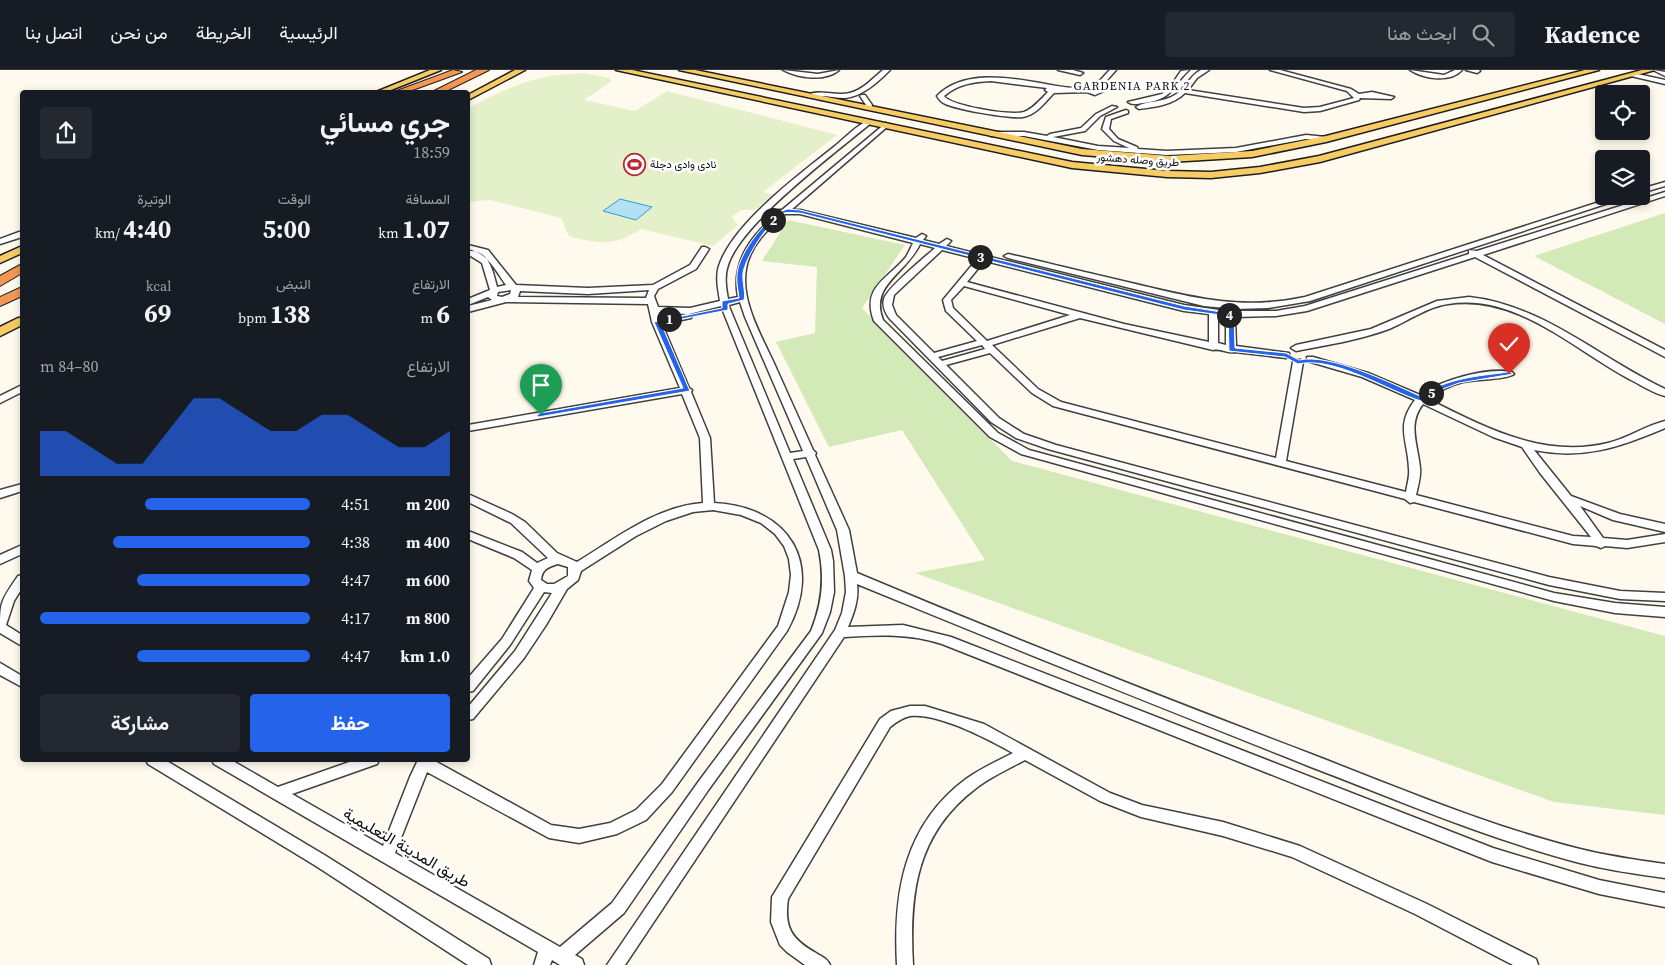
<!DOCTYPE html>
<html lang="ar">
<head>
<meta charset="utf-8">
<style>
  :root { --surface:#171b24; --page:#242831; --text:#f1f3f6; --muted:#9ea1a6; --line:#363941; --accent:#2563eb }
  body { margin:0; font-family:"Source Serif 4",Vazirmatn,serif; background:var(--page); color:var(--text); direction:rtl; height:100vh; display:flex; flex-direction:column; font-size:19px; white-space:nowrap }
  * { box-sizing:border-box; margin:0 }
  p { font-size:16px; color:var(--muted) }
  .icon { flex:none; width:28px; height:28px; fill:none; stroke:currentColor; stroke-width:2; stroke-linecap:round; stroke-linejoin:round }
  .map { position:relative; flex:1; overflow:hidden; direction:ltr }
  .drawer { position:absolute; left:20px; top:20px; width:450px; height:672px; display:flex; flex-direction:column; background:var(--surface); border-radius:5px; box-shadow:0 2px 8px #0003; direction:rtl }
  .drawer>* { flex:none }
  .buttons { position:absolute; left:1595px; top:15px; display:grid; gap:10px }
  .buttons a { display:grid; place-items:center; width:55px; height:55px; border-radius:5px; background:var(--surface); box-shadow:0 2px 8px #0003; font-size:25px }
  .pin { position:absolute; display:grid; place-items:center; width:42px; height:42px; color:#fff; margin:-51px -21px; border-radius:50% 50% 50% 0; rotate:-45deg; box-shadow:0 0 5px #0007 }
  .pin .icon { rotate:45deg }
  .km { position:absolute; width:25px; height:25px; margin:-12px; border-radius:50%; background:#222; color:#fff; font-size:14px; line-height:25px; text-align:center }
  .round { display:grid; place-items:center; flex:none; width:52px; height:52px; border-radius:5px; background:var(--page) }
  .summary { display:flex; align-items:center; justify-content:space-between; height:85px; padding:0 20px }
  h1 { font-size:28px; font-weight:700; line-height:38px }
  .figures { display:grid; grid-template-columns:repeat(3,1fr); gap:8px; height:85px; padding:5px 20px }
  .figures div { display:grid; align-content:center }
  .figures b { font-size:25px; font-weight:700 }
  .figures small { font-size:14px; font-weight:400 }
  .figures p { font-size:14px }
  .chart { height:140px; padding:10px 20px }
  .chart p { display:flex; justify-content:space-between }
  .chart svg { width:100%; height:90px; margin-top:5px; fill:var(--accent); opacity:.7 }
  .primary-button { display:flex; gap:10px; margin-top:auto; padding:10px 20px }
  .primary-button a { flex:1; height:58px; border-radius:5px; background:var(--accent); color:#fff; font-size:20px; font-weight:700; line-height:58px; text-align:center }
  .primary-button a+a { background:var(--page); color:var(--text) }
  ul { padding:0 20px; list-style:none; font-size:16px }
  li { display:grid; grid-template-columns:80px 60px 1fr; align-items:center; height:38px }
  li i { height:12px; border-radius:6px; background:var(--accent) }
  header { display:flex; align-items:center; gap:30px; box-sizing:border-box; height:70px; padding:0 25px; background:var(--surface); border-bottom:1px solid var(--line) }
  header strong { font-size:24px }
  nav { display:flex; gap:28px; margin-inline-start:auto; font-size:18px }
  .search { width:350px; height:45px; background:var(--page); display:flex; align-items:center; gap:12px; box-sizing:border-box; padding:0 18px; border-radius:5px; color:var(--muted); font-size:19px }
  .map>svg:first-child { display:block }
  .green { fill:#d3e9b7 }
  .pitch { fill:#e4f0c9 }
  .water { fill:#b2e0f5; stroke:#3a99cc }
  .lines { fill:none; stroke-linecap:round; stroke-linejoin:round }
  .minor-casing { stroke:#404040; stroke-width:3 }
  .major-casing { stroke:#1e1e1e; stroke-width:3 }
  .highway-casing { stroke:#1e1e1e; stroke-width:2 }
  .minor { fill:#fff; fill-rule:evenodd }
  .major { fill:#f7cc65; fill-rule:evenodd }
  .highway { fill:#f39757; fill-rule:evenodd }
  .route { fill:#2563eb; stroke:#fff }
  .labels { text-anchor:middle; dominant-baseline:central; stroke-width:5; stroke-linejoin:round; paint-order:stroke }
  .far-street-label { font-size:11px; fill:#0d0d0d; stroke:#fff }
  .far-poi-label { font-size:11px; fill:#0d0d0d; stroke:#fff; text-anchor:start }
  .far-neighbourhood-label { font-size:12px; letter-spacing:1px; fill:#0d0d0d; stroke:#fff }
  .near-street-label { font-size:16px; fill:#0d0d0d; stroke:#fff }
</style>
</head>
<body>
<header>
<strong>Kadence</strong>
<div class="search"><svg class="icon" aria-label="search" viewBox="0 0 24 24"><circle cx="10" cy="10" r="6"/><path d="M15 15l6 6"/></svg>ابحث هنا</div>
<nav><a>الرئيسية</a><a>الخريطة</a><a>من نحن</a><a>اتصل بنا</a></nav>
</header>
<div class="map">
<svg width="1665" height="895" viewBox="0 0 1665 895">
  <rect width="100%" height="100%" fill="#fffaed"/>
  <g class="green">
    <polygon points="1665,143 1665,254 1534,186"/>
    <polygon points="788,150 905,175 862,238 1012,391 1665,566 1665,745 1554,732 915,503 985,490 902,360 829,377 776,272 815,263 817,197 762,191"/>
  </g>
  <path class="pitch" d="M585,3L609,8L612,11L584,30L635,41L667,21L837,65L763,122L772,125L755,140H741L732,147L738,155L713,176L641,159C615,176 601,174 571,167L568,165L561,148L490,130L468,132V38C512,16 533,5 585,3Z"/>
  <polygon class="water" points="620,129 652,137 636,150 603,141"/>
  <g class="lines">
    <defs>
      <g id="minor">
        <path d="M783,0L818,4L839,0C825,12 798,8 783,0Z"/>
        <path d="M883,0H890C878,12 862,27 844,28C836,28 828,26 821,26C815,26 810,29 806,26C819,18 835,27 850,23C863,20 873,8 883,0Z"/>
        <polygon points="1058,0 1073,0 1083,3 1080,5"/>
        <path d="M1110,0H1116L1101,17L1104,21L1095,25L1087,22L1054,23C1045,32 1036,45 1023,47C1011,49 951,39 942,32C941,32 937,26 937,26C962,0 1007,7 1040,13C1058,16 1076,21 1093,16C1099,14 1105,4 1110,0ZM991,11L1047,18L1045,20L1048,22C1041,29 1033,39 1024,42C1011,46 951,36 944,26C958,14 973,12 991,11Z"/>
        <path d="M1189,0C1170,17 1175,29 1143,33C1137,34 1132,35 1128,32L1162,24L1170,17L1181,1Z"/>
        <path d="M1201,0H1209L1197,8L1188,20L1304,38L1320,37L1354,28L1347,21L1270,0H1280L1351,19L1359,24L1372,22L1394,27L1391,29L1360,28L1359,30L1320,41L1304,42L1185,23C1173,35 1155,37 1139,39L1136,37C1147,30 1163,33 1175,25C1186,19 1189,6 1201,0Z"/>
        <path d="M1410,0L1444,5L1455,0H1462C1450,13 1424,9 1410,0Z"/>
        <polygon points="1466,0 1479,0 1480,1 1477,3"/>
        <polygon points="1654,0 1665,2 1665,6 1655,1"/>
        <polygon points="1633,3 1665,10 1665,14 1631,6 1630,5"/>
        <polygon points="861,25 865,25 872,35 870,39 865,38 866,35 860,26"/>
        <polygon points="1112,36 1117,37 1100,46 1085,61 1053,67 1098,76 1129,78 1114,71 1102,59 1106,47 1126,40 1128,41 1128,43 1111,49 1109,59 1118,69 1137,77 1138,79 1167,81 1236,78 1306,65 1326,67 1329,69 1326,71 1306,69 1236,82 1167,85 1098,80 1024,66 991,66 988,64 991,62 1024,62 1047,66 1050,64 1081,58 1096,44"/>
        <path d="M869,50L871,51V53C835,83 741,153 728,195C724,206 726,218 728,229L738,227C731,191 752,165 778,143V140H782L886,53L889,55L888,56L791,140H800L916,168L922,164L926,166L923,170L939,174L947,169L951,171L946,176L1184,235L1226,241V238L1204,236L1008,188L1004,186L1008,184C1048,193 1088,203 1127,212C1190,227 1239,241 1305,227L1618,126H1630L1310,231L1268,238L1234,239L1235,241H1276L1305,236L1469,184V180L1477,181L1665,122V126L1483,185L1665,280V287L1475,187L1307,241L1276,246L1235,247L1236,276L1289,283V287L1286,288L1235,282C1228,284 1221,278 1213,280L1080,248L992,275L1038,319L1061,332L1276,388L1293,292L1295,290H1301L1303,292L1286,391L1406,422C1407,415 1410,406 1409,399C1408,370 1395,356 1415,330L1362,307L1307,291V287H1313L1368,303L1420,325C1441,310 1487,297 1512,302L1514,304C1506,310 1475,309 1463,312C1450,315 1439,321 1428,329C1484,357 1543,389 1608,373C1628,368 1645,356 1665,351V358C1620,377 1584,390 1534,380L1571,426L1620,444L1665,454V462L1613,450L1580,436L1603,468L1627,470L1665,464V472L1627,478L1605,476L1601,478L1596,476L1573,474L1414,432L1410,433L1405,429L1053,336L1032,323L990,283L946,295L999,348L1024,364L1056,375L1549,507L1620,521L1665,523V531L1620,529L1549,515L1048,379L1016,368L991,352L889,248C885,242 882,236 884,229C887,218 924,188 935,178L920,174C906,204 869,215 883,250L998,363L1029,380L1554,523L1615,533L1665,537V547L1615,543L1554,531L1021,384L990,367L874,251C861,217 888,209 906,187C909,182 911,177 913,173L800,144H785C768,159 750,175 746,199C740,233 764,270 777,300C789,327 801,353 813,380L816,383L815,385L849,460L857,503C1007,566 1159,626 1311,684C1399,718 1488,756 1580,779C1608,786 1636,790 1665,794V808C1636,804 1608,800 1580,793C1488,769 1400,731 1311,697C1159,637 1008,576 857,514C859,529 854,543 848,557L903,555L951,567L1493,778L1599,810L1665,823V837L1599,824L1492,792L942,574C909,563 878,565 844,567L625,895H607L835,560L842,543L846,522L845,506L837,460L806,387L793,389L831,480L833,491L834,522L830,542L822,563L709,719L624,843L575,885L582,889L584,895H560L552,890L550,895H534L538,882L214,694L212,690H231L278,717L355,690H379L377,694L292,724L383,776L410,707L418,690H433L551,755L579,759L610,753L636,740L662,714L778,556L789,522L791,505L789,489L784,476L775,464L761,453L741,445L713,440L693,442L666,451L636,466L581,501L578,510L567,519L546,555L524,588L473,649L468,650V637L515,581L552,523L544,522L510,575L473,621L468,622V608L502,569L534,518L529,511L532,500L514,488L468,469V461L522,482L537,493L548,488L511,453L468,432V424L512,444L525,452L557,483L577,492C615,469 657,436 703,433L700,368L682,324L468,361V355L680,318L652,252L648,234L506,232L468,242V236L492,230L488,227L468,235V229L490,220L482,193L469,185V181C489,179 493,202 497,217L506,215C495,200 488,183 468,179V175L488,180L516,215L588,218L653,215L690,195L702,177H705L709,179L696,199L658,219L654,226L658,237L690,238L720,231C718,219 715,205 720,193C736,151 800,104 835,76C846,67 857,55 869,50ZM942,180L1184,241L1209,244V272L1124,254L967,212L980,196L976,193L973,194L943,230L946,241L977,271L934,283L896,245L892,235L894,225ZM964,216L1070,245L987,271L953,238L951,230ZM511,220L510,224L502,227L497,226L498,222ZM649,220L646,228L518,227L520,221L588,224ZM740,232L745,247L803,381L790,383L730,239L729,235ZM721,236L819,480C825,509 822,534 811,561L699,711L612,833L560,877L395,783L427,702L549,768L579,773L617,764L646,750L672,722L787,561C824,494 790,437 714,433L710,368L691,322L692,320L689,318L662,254L691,248L692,246L689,244ZM659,243L687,244L661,249ZM1218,245L1226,246V275L1218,273ZM982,275L985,279L942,291L938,287ZM1423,334L1493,367L1522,377L1540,403L1591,467L1573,466L1416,425C1418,416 1421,406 1420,398C1418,375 1407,354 1423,334ZM558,494L568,497V506L554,514H547L541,510C542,499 548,497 558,494Z"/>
        <polygon points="1665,112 1665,116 1641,123 1641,119"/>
        <polygon points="19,162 22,162 22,167 0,174 0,169"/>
        <path d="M1469,227C1543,235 1599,288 1665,319V326C1653,323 1641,315 1631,310C1574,280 1517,223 1448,234C1427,237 1408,251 1389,259C1359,270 1327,275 1296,281L1291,278L1296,275L1371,259L1437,231Z"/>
        <polygon points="22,315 22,322 0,333 0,326"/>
        <polygon points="22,414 22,421 0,428 0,420"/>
        <polygon points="22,475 22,484 0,494 0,485"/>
        <path d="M22,505V518L14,531L6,555L22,565V576L0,563C0,532 0,532 18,506Z"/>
        <polygon points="0,593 22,606 22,617 0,605"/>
        <path d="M910,636H925L984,654L1110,723L1142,735L1223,752L1300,776L1427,834L1536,889L1538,895H1513L1415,844L1292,787L1223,766L1141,747L1100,731L1025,690C1008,699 990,707 975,719C916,764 909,825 913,895H897C893,823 904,755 966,709C980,699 997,691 1013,683C988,669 939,643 910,646C902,648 896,652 890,657L788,829C784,857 791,869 816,883C822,887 827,888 830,895H805L787,882L780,875L771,852L772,827L880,649L891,641Z"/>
        <polygon points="146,690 165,690 326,786 489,889 491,895 468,895 316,796 148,694"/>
      </g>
      <g id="major">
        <polygon points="430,0 441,0 386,22 376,22"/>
        <polygon points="515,0 525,0 468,30 468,25"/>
        <polygon points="616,0 632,0 1072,92 1167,101 1211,102 1260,97 1319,86 1642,0 1655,0 1320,92 1260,103 1211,108 1167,107 1072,98"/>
        <polygon points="679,0 695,0 1082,79 1170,86 1252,81 1326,66 1585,0 1599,0 1326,72 1252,87 1170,92 1082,85"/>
        <polygon points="22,176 22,183 0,193 0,186"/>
        <polygon points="18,248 22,248 22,255 0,266 0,257"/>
      </g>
      <g id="highway">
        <polygon points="453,0 462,2 407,22 394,22"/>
        <polygon points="476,0 489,0 444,22 432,22"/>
        <polygon points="22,194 22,203 0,216 0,206"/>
        <polygon points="22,217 22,226 0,236 0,227"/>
      </g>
    </defs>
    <use href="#minor" class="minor-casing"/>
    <use href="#major" class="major-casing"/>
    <use href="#highway" class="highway-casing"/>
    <use href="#minor" class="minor"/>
    <use href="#major" class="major"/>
    <use href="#highway" class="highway"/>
  </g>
  <path class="route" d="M788,139L800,140L1184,236L1234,244L1235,278L1286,283L1299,290C1330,283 1391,313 1420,326C1448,308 1477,306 1509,302L1513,304L1459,313L1440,320L1421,331C1386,320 1335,286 1298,294L1285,287L1229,281L1228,246L1184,240L800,143C795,143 789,142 784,143C770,149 745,188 743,203C742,212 746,222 744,230L728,234V240L661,253L690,321L538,347L537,345L541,343L683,318L654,252L722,238V231L739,228C738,220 736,212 737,204C738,184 769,143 788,139Z"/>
  <defs>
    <symbol id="stadium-ring" viewBox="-11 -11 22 22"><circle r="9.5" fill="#fff" stroke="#bb2635" stroke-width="1.5"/><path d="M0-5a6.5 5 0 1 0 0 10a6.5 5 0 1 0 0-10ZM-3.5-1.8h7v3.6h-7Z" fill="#bb2635"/></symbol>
  </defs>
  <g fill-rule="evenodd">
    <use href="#stadium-ring" x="622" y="82" width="25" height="25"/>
  </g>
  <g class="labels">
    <g class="far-street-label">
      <text transform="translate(1138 90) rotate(4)">طريق وصله دهشور</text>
    </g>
    <g class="far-poi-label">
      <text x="650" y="94">نادى وادى دجلة</text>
    </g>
    <g class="far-neighbourhood-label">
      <text x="1132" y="16">GARDENIA PARK 2</text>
    </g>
    <g class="near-street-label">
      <text transform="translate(407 777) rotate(30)">طريق المدينة التعليمية</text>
    </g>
  </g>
</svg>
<div class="buttons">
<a><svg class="icon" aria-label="locate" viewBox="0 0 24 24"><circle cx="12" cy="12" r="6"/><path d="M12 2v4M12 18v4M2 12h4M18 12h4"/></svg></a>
<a><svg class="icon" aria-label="layers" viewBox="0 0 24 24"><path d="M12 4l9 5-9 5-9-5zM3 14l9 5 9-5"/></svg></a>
</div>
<div class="pin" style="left:541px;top:345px;background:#1e9e55"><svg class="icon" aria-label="arrive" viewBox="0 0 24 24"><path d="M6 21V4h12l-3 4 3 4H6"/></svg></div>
<div class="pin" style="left:1509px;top:304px;background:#d93025"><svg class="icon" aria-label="check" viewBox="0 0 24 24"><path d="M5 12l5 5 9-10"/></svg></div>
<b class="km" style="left:669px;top:249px">1</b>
<b class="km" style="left:773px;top:150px">2</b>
<b class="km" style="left:980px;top:187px">3</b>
<b class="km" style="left:1229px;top:245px">4</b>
<b class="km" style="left:1431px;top:323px">5</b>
<section class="drawer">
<div class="summary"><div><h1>جري مسائي</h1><p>18:59</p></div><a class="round"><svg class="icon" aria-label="share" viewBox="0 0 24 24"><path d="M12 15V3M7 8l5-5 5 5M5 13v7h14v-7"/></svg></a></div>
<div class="figures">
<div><p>المسافة</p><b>1.07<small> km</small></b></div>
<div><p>الوقت</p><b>5:00</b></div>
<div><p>الوتيرة</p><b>4:40<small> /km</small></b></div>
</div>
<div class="figures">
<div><p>الارتفاع</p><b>6<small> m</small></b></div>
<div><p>النبض</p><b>138<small> bpm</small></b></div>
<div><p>kcal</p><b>69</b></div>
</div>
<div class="chart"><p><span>الارتفاع</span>80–84 m</p>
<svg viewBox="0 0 160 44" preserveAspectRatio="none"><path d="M0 44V22L10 22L20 30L30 38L40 38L50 22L60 6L70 6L80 14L90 22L100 22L110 14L120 14L130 22L140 30L150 30L160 22V44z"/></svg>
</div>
<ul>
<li><b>200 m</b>4:51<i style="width:61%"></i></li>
<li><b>400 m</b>4:38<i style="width:73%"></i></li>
<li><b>600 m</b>4:47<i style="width:64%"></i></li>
<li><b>800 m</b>4:17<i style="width:100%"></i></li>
<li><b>1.0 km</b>4:47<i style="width:64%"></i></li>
</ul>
<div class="primary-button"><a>حفظ</a><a>مشاركة</a></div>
</section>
</div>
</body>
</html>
